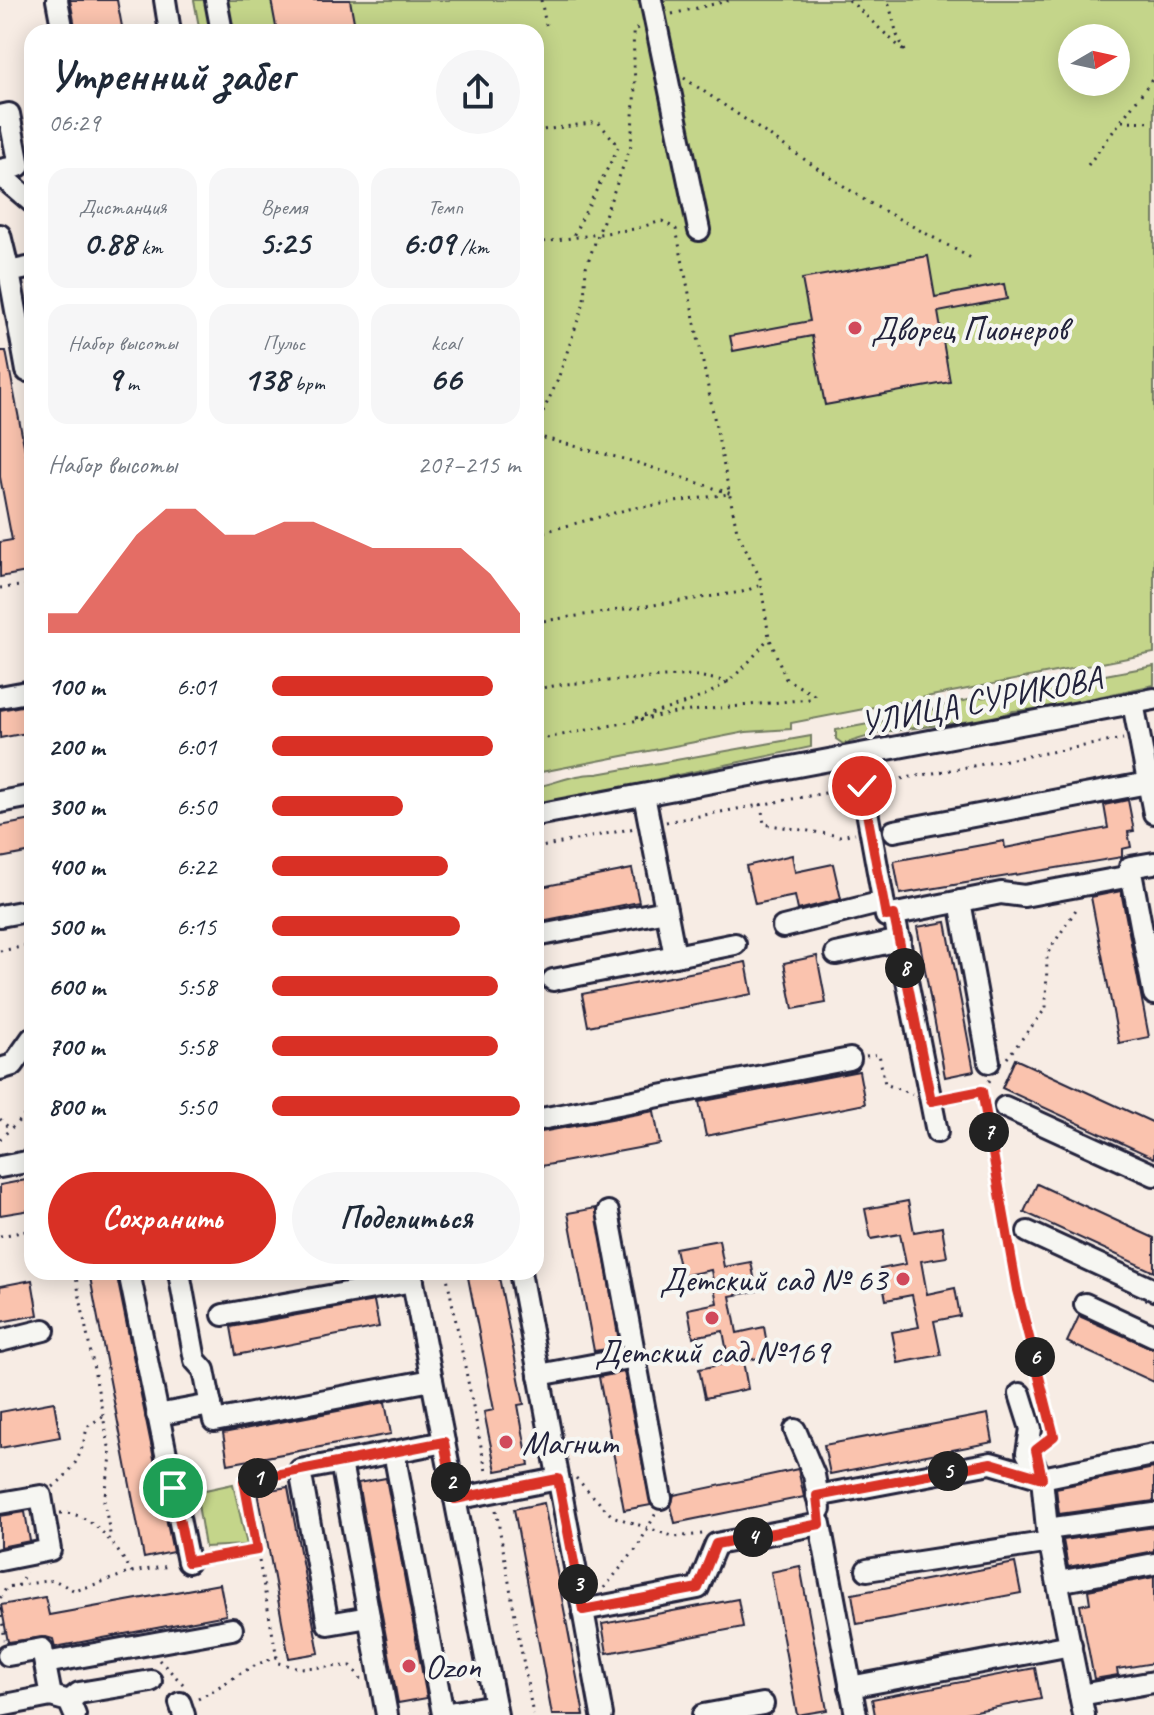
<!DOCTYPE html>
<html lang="ru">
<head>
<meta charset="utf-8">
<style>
  :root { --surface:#fff; --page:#f6f6f7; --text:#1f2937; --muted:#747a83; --accent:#d93025 }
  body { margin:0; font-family:Caveat,sans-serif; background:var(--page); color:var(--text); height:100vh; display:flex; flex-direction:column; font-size:30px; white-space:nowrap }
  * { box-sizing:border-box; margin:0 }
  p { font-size:26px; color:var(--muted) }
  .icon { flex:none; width:44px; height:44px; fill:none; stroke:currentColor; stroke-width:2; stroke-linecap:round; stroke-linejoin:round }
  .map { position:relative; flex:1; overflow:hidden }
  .sheet { position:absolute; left:24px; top:24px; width:520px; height:1256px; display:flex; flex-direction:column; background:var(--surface); border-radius:24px; box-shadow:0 4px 20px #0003 }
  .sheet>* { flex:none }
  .needle { width:52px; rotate:81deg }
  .fabs { position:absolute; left:1058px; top:24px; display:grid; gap:16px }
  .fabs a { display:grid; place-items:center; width:72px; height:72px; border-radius:50%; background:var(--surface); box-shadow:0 4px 20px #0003; font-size:40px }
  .pin { position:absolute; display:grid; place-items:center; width:68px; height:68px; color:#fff; margin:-34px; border:4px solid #fff; border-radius:50%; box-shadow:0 2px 8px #0007 }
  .km { position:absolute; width:40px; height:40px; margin:-20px; border-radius:50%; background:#222; color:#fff; font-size:22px; line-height:40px; text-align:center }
  .round { display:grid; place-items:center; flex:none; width:84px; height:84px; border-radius:42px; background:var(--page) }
  .overview { display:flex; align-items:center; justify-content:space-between; height:136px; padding:0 24px }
  h1 { font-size:44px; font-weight:800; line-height:60px }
  .figures { display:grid; grid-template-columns:repeat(3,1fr); gap:12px; height:136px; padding:8px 24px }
  .figures div { display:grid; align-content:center; border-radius:20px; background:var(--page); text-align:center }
  .figures b { font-size:34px; font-weight:800 }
  .figures small { font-size:22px; font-weight:400 }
  .figures p { font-size:22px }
  .chart { height:224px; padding:16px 24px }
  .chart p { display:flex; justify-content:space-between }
  .chart svg { width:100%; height:144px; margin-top:8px; fill:var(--accent); opacity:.7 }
  .cta { display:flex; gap:16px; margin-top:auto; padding:16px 24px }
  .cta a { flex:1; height:92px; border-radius:48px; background:var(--accent); color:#fff; font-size:32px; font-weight:800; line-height:92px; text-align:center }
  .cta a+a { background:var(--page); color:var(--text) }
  ul { padding:0 24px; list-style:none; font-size:26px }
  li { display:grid; grid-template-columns:128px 96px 1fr; align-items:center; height:60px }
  li i { height:20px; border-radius:10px; background:var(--accent) }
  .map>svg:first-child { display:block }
  .green { fill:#c4d58a; stroke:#737c62; stroke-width:2; fill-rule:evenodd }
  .building { fill:#fac3ae; stroke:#22223b; stroke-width:2 }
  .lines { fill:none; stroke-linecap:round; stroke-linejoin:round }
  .minor-casing { stroke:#22223b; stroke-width:26 }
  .path { stroke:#22223b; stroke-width:3; stroke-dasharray:2 6; stroke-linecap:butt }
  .minor { stroke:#f6f6f2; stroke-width:20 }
  .route-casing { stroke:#fff; stroke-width:16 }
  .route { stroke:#d93025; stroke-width:10 }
  .poi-dot { fill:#d1495b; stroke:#f6f6f2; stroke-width:3 }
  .labels { text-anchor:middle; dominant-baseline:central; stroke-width:8; stroke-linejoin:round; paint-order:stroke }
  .poi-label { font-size:34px; fill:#22223b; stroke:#f6f6f2; text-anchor:start }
  .street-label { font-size:34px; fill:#22223b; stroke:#f6f6f2 }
</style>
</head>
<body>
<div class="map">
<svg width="1154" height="1715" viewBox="0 0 1154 1715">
  <rect width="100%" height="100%" fill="#f7ece4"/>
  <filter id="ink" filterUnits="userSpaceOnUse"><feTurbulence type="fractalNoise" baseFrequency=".0125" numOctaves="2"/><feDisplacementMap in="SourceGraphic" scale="16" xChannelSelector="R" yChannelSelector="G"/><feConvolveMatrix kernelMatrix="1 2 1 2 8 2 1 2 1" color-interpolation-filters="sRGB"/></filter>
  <g filter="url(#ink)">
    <g class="green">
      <path d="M194,0H1154V653L791,723V729L746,732L536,773V32H200ZM1072,38H1116V82H1072Z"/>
      <polygon points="1154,666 1154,685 1042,709 1013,711 995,718 883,732 843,744 836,739 836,730 916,715 952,703"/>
      <path d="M811,736V747L654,780L602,797L536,802V787C556,783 577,773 597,774Z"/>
      <polygon points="233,1484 247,1545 205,1547 196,1492"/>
    </g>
    <g class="building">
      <polygon points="70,0 117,0 123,32 76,32"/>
      <polygon points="271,0 350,0 356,32 277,32"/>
      <polygon points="928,256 935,297 1004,284 1007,299 938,312 950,382 825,405 812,336 733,351 730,336 810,321 802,279"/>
      <polygon points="0,351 6,351 32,487 32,571 0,577 0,542 12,540 0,477"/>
      <polygon points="32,704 32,732 0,738 0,710"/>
      <polygon points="1128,800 1134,831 1128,832 1131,847 1122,849 1122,857 900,894 894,861 1004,841 1005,848 1108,828 1104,805"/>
      <polygon points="32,820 32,852 0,858 0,826"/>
      <polygon points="792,855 795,872 833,864 841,899 798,910 795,896 755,904 746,866"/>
      <polygon points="632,869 639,902 536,922 536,888"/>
      <polygon points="1121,891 1149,1037 1119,1043 1091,897"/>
      <polygon points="946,922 974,1071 945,1077 917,927"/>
      <polygon points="817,956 826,1003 793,1009 784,963"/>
      <polygon points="746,962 752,994 588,1026 582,994"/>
      <polygon points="1015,1059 1154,1123 1154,1158 1002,1088"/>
      <polygon points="859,1071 865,1104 706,1136 699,1102"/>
      <polygon points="654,1111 660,1144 536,1167 536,1133"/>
      <polygon points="26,1180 31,1210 0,1215 0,1185"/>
      <polygon points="1037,1184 1154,1238 1154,1272 1024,1212"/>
      <polygon points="908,1201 914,1232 942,1227 947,1257 921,1261 927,1294 955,1288 960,1316 934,1321 941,1355 898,1363 892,1332 919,1327 912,1295 886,1300 880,1269 906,1264 900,1234 871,1239 865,1209"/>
      <polygon points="596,1208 620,1347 594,1351 568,1213"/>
      <polygon points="719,1240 724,1267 751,1262 757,1291 730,1296 737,1333 764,1327 769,1356 743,1361 748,1389 705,1398 699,1369 729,1363 723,1331 693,1337 688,1309 717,1303 711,1270 681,1276 675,1248"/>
      <polygon points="89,1272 116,1272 173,1552 144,1558"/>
      <polygon points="467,1272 498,1272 524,1404 518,1405 529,1465 496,1471 484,1412 494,1410"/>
      <polygon points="32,1280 38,1315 0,1322 0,1286"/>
      <polygon points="374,1301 379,1327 236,1355 231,1327"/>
      <polygon points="1079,1316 1154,1349 1154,1382 1067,1342"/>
      <polygon points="624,1372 651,1505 624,1510 599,1377"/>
      <polygon points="54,1402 60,1437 0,1448 0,1412"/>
      <polygon points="385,1402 391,1434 228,1464 223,1433"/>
      <polygon points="988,1414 993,1442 830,1474 824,1445"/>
      <polygon points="1154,1468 1154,1501 1059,1514 1056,1488"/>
      <polygon points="798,1469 804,1497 675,1523 671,1506 674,1495"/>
      <polygon points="386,1478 427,1698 398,1703 358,1483"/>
      <polygon points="288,1487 319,1653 289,1658 258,1492"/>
      <polygon points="544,1503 584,1715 552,1715 514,1509"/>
      <polygon points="25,1512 30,1541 0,1547 0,1516"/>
      <polygon points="1154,1527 1154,1551 1068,1567 1063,1540"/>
      <polygon points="1015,1563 1021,1593 857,1624 852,1594"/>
      <polygon points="800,1566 827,1710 797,1715 771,1572"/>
      <polygon points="1154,1577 1154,1663 1117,1669 1118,1675 1094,1679 1080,1605 1090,1603 1088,1590"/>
      <polygon points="220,1584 226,1615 55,1647 53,1639 46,1637 8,1642 1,1605 45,1597 49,1615"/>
      <polygon points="738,1599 743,1627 607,1653 602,1624"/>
      <polygon points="1035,1668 1041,1699 954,1715 875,1715 872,1699"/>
    </g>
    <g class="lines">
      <defs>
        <g id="minor">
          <polyline points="57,0 63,32"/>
          <polyline points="165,0 170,32"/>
          <polyline points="216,0 222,32"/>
          <polyline points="651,0 699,230"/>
          <polyline points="0,116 9,114 19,166 0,170"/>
          <polyline points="0,175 32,202"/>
          <polyline points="0,235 9,272"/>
          <polyline points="27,371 9,272 32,267"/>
          <polyline points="0,697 32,691"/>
          <polyline points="1133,703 1154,813"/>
          <polyline points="857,756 886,916 1001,893 1024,896 1131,876"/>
          <polyline points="644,795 675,956 735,944"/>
          <polyline points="0,802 32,796"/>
          <polyline points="536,815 1154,699"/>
          <polyline points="894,831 1148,783"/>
          <polyline points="1154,863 1130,867 1154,994"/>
          <polyline points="960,901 989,1062"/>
          <polyline points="894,915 937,1132"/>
          <polyline points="0,916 32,910"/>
          <polyline points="783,927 883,902"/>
          <polyline points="536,936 666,911"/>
          <polyline points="836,954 900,940"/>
          <polyline points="553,980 675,956"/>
          <polyline points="0,1069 13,1065 32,1038"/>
          <polyline points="1005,1107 1154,1175"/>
          <polyline points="536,1120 850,1059"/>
          <polyline points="0,1167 32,1161"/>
          <polyline points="608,1212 661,1498"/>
          <polyline points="1028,1232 1154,1290"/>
          <polyline points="129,1272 188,1562"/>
          <polyline points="179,1272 195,1360 204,1370 214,1421 432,1380"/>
          <polyline points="411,1272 497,1715"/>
          <polyline points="520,1272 583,1610"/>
          <polyline points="1085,1304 1154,1336"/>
          <polyline points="223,1315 413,1281"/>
          <polyline points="0,1341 44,1330"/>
          <polyline points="539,1375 635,1357"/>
          <polyline points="1020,1394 1031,1429 1027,1453 1042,1478"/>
          <polyline points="157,1415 211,1405"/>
          <polyline points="795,1430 814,1475 820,1509"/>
          <polyline points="444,1442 394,1452 443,1714 495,1705"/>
          <polyline points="341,1462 387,1715"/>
          <polyline points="817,1496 991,1463 1042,1478"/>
          <polyline points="455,1499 558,1479"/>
          <polyline points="0,1503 41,1496 50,1550 0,1560"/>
          <polyline points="1047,1529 1154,1514"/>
          <polyline points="867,1570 1050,1542"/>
          <polyline points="1058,1582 1154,1564"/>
          <polyline points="369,1617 328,1624 300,1470 394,1452"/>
          <polyline points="8,1655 42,1649 51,1696"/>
          <polyline points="45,1663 232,1629"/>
          <polyline points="850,1687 1071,1645"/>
          <polyline points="1080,1695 1154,1682"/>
          <polyline points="69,1701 79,1693 151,1681"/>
          <polyline points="180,1703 184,1715"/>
          <polyline points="0,1706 51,1696 69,1701 75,1715"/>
          <polyline points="602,1715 583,1610 698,1588 716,1544 820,1524 856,1715"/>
          <polyline points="703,1715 763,1704"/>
          <polyline points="1084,1715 1047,1529 1042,1478 1153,1455"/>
        </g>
      </defs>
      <use href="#minor" class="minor-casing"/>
      <g class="path">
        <polyline points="541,0 546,25"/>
        <polyline points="849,0 906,53 897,35 888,0"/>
        <polyline points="672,14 731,0"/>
        <polyline points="684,78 866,201 971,258"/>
        <polyline points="1122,121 1154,122"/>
        <polyline points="536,131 598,122 619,146 573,236"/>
        <polyline points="1088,165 1154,77"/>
        <polyline points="536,243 634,229 662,221 676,229 737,531 760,578 769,637 786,679 814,695 810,699 680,712 536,740"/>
        <polyline points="30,387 32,396"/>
        <polyline points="536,426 557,382 584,302 586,267 631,145 635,87 633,31 639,27"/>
        <polyline points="536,436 635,462 732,494"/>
        <polyline points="536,534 629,509 728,494"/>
        <polyline points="0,588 32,585"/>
        <polyline points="536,622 742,592 761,585"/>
        <polyline points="536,689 565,684 692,675 729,682"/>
        <path d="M636,718C702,699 727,694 769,637"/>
        <polyline points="878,783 1123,739"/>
        <polyline points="761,804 764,824 840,836 855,833"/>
        <polyline points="666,822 847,789"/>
        <polyline points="536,848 635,828"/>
        <polyline points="0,951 32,945"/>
        <polyline points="866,1056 879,1054 885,1084 912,1094"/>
        <polyline points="1007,1058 1046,1008 1047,954 1077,908"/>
        <polyline points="990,1080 982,1091 1017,1290 1054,1436 1047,1442"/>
        <polyline points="946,1098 982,1091"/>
        <polyline points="0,1119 10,1129"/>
        <polyline points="0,1139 32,1108"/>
        <polyline points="0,1236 32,1230"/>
        <polyline points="75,1272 111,1457 104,1501 111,1539"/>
        <polyline points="446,1272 487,1476"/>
        <polyline points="576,1478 612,1516 675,1537 703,1534"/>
        <path d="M53,1487C75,1469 82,1455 87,1427L103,1416"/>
        <polyline points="496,1510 533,1715"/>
        <path d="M60,1513C93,1511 116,1547 132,1572"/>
        <polyline points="257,1550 244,1481 282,1473"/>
        <polyline points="205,1559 257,1550 278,1663 300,1668 351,1666 363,1681"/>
        <polyline points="18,1586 26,1572"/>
        <polyline points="604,1588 637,1548 656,1513"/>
        <polyline points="0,1598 7,1587 54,1580 75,1591 132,1572 170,1566"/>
        <polyline points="0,1608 5,1640"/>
        <polyline points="159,1660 185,1686"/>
        <path d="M198,1699C226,1684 247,1666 277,1657"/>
      </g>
      <use href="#minor" class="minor"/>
    </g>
  </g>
  <g class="lines" filter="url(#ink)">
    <defs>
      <polyline id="route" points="173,1488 188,1562 257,1550 244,1481 444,1442 455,1499 558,1479 583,1610 698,1588 716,1544 820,1524 817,1496 991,1463 1042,1478 1036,1450 1054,1436 1017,1290 982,1091 931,1101 894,915 886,916 862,786"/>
    </defs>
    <use href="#route" class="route-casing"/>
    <use href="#route" class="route"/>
  </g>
  <g class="poi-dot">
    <circle cx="855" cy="328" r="8"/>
    <circle cx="903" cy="1279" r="8"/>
    <circle cx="712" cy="1318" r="8"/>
    <circle cx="506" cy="1442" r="8"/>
    <circle cx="409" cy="1666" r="8"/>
  </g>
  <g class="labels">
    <g class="poi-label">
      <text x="871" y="328">Дворец Пионеров</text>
      <text x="887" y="1279" text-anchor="end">Детский сад № 63</text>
      <text x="712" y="1351" text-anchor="middle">Детский сад №169</text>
      <text x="522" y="1442">Магнит</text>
      <text x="425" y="1666">Ozon</text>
    </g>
    <g class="street-label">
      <text transform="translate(981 700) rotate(-11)">УЛИЦА СУРИКОВА</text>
    </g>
  </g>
</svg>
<div class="fabs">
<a><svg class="needle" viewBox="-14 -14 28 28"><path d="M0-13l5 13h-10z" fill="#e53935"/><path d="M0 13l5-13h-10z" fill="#747a83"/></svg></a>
</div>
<div class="pin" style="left:173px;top:1488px;background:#1e9e55"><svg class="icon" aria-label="arrive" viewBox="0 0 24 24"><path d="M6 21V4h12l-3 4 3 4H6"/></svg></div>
<div class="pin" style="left:862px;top:786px;background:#d93025"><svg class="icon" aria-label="check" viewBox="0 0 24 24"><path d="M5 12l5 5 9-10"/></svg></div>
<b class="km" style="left:258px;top:1478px">1</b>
<b class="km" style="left:451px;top:1482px">2</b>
<b class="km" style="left:578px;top:1584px">3</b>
<b class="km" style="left:753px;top:1537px">4</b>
<b class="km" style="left:948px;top:1471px">5</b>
<b class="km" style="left:1035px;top:1357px">6</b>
<b class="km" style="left:989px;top:1132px">7</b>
<b class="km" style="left:905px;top:968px">8</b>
<section class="sheet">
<div class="overview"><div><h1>Утренний забег</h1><p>06:29</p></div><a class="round"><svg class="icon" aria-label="share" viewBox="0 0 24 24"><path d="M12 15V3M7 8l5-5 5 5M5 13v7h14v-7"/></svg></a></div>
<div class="figures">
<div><p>Дистанция</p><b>0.88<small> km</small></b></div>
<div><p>Время</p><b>5:25</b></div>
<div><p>Темп</p><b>6:09<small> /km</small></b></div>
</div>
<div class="figures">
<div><p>Набор высоты</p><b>9<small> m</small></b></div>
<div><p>Пульс</p><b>138<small> bpm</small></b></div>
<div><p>kcal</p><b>66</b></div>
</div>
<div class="chart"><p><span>Набор высоты</span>207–215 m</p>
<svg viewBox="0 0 160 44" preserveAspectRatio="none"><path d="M0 44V38L10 38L20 26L30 14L40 6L50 6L60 14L70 14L80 10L90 10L100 14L110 18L120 18L130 18L140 18L150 26L160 38V44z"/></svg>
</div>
<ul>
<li><b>100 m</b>6:01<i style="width:89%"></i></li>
<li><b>200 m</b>6:01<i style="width:89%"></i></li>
<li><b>300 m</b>6:50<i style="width:53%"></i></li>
<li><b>400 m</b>6:22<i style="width:71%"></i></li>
<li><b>500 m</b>6:15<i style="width:76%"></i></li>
<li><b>600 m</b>5:58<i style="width:91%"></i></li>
<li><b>700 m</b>5:58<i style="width:91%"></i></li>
<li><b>800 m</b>5:50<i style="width:100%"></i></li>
</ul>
<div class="cta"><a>Сохранить</a><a>Поделиться</a></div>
</section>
</div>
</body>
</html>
